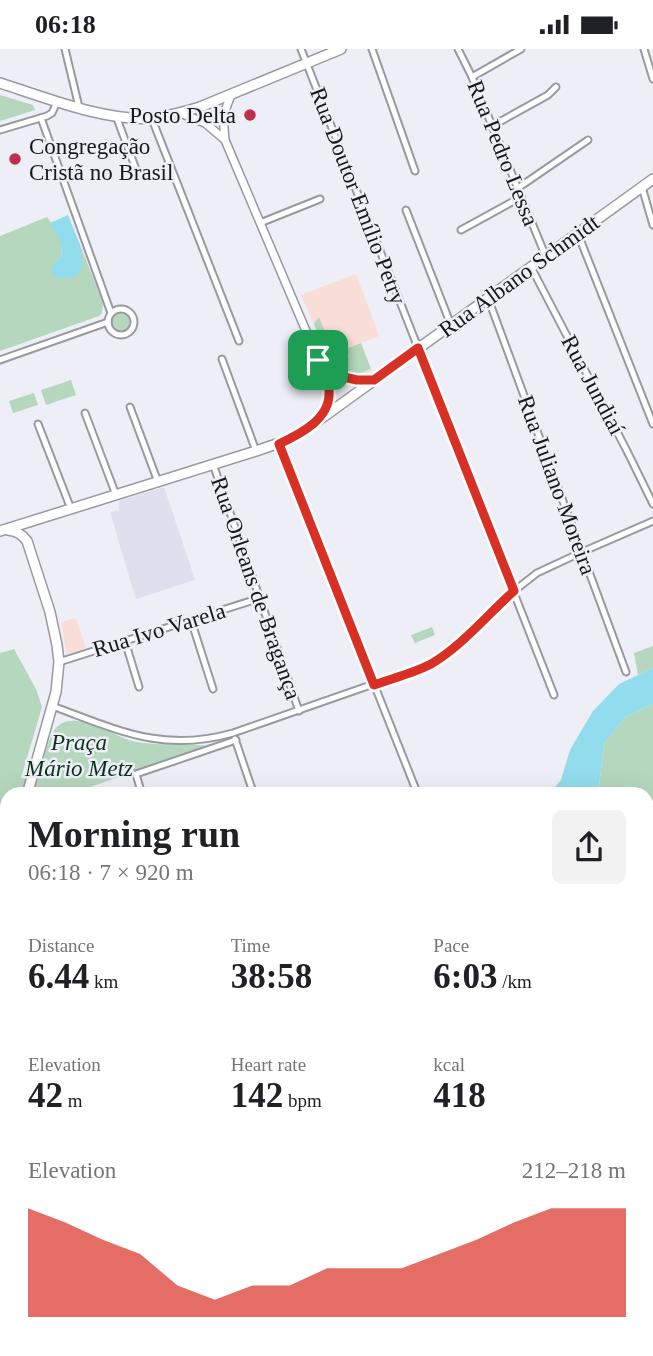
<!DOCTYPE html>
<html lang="en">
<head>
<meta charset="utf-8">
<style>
  :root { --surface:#fff; --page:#f2f2f2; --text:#202124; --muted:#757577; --accent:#d93025 }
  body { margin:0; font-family:"Times New Roman",serif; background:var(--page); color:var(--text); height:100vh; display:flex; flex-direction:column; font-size:26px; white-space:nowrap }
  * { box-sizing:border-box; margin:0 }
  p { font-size:23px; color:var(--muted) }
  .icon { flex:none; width:38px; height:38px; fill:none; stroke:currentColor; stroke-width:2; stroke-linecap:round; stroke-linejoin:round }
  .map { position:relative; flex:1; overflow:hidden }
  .side { position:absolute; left:0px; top:738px; width:654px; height:569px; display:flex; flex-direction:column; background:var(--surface); border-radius:21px 21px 0 0; box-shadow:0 7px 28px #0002 }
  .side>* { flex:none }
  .pin { position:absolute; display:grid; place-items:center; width:60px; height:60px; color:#fff; margin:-30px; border-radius:14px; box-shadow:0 4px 10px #0006 }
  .round { display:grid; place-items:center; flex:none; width:74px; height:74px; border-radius:10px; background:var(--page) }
  .headline { display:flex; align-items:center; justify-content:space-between; height:119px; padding:0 28px }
  h1 { font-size:38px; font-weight:600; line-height:52px }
  .figures { display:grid; grid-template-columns:repeat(3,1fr); gap:10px; height:119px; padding:7px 28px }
  .figures div { display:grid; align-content:center }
  .figures b { font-size:35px; font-weight:600 }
  .figures small { font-size:19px; font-weight:400 }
  .figures p { font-size:19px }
  .chart { height:196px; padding:14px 28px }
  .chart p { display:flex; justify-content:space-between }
  .chart svg { width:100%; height:126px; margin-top:7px; fill:var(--accent); opacity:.7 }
  .status { display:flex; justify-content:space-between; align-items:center; height:49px; padding:0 35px; background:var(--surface); direction:ltr }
  .status svg { height:19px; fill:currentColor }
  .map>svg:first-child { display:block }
  .built { fill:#dee0ef }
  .education { fill:#f8ded7 }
  .green { fill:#b5d7bd }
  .water { fill:#92dded }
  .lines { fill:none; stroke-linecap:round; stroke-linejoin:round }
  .stream { stroke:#92dded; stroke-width:2 }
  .minor-casing { stroke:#9899a1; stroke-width:9 }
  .tertiary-casing { stroke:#9899a1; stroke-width:10 }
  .primary-casing { stroke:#9899a1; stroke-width:12 }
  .minor { stroke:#fff; stroke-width:5 }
  .tertiary { stroke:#fff; stroke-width:7 }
  .primary { stroke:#fff; stroke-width:9 }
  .route-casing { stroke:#fff; stroke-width:14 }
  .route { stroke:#d93025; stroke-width:9 }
  .poi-dot { fill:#c02f4a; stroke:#edeef6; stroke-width:2.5 }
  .labels { text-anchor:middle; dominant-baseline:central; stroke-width:5; stroke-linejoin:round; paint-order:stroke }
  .poi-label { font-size:23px; fill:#18181b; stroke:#edeef6; text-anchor:end }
  .street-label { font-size:23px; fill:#18181b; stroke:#edeef6 }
  .park-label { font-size:23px; font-style:italic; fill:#093319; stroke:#edeef6 }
</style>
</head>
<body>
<div class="status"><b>06:18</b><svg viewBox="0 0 49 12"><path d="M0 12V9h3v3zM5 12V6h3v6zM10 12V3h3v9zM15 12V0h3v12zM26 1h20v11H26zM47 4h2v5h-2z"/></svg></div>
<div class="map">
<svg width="653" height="1307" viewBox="0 0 653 1307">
  <rect width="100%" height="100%" fill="#edeef6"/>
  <polygon class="built" points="164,438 195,531 136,550 110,463 119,461 119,452"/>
  <g class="education">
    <polygon points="356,225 379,287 361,294 372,323 358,326 344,322 338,319 329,310 301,246"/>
    <polygon points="76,569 86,599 67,605 61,573"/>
  </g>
  <g class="green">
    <polygon points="0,46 33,56 35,61 0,72"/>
    <polygon points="47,168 61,189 62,208 56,212 80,206 83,203 103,254 102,264 99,267 0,302 0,187"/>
    <circle cx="121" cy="273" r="11"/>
    <path d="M319,268L331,297L344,302L346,308L349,307L346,300L361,294L371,320C366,321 360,325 355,325C330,327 321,292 314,275Z"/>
    <polygon points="71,331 76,346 46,356 41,341"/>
    <polygon points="34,344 38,356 13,364 9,352"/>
    <polygon points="432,578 435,586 415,594 411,586"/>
    <polygon points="653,597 653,619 638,626 634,604"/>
    <path d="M14,600L36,640L42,658L21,729L39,728C43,715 45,700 51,687C65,653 109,685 132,692C157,698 182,693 207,697L76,743L78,745L7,746V901H0V604Z"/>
    <polygon points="653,655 653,1185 648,1185 648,746 598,746 604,695 625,668"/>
    <rect x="0" y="948" width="7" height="36"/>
    <polygon points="0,1060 7,1060 7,1121 0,1124"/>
    <polygon points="648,1196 653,1196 653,1307 229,1307 229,1300 648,1300"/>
  </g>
  <g class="water">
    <path d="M68,166L83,203L80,206C86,217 79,229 66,229C62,229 57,228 53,227L51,221L56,212L62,208C62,189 58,189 50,174Z"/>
    <polygon points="653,619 653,655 625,668 604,695 598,745 549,745 561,731 570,701 593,662 619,635"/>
    <rect x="0" y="901" width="7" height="47"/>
  </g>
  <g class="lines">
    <polyline class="stream" points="648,992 653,989"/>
    <defs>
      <g id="minor">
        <polyline points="65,0 79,58"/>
        <polyline points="301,0 554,646"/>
        <polyline points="372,0 415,122"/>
        <polyline points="458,0 472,28 546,208"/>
        <polyline points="644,0 653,30"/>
        <polyline points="472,28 521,0"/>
        <polyline points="116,67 137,123"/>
        <polyline points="41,69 111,264"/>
        <polyline points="152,70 239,292"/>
        <polyline points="492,77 548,46 556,38"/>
        <polyline points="0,81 47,67 52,64 57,53"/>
        <polyline points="642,138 653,176"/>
        <polyline points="518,139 588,91"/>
        <polyline points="406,161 451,276"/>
        <polyline points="260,174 320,150"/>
        <polyline points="461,181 521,148"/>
        <polyline points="578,185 653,375"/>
        <polyline points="531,218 627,402 653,455"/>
        <polyline points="488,249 626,623"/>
        <circle cx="121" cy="273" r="13"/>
        <polyline points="222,310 256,402"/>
        <polyline points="0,311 108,273"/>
        <polyline points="130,358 158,433"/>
        <polyline points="85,364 116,446"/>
        <polyline points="38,375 71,460"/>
        <polyline points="279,395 418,746"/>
        <polyline points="213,415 299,662"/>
        <polyline points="191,571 213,640"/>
        <polyline points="125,592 139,638"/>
        <polyline points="59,613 260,549"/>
        <path d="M52,657C118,681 162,704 233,684L431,615L459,594L514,542L537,524L582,503L653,472"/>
        <polyline points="235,690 254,746"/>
        <polyline points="142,746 136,725 236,691"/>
        <polyline points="4,1129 7,1138"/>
        <polyline points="61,1300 63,1307"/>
        <polyline points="137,1300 139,1307"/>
        <polyline points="161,1307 162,1300"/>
      </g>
      <g id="tertiary">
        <path d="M231,46L223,67L225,91L326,329C331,345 328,356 320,370"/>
        <polyline points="180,64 205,74 224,90"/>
        <path d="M322,313C340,329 350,331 374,331"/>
      </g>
      <g id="primary">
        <path d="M0,34C44,48 106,73 152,69C169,67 184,63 200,58L341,0"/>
        <path d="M8,481C17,482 22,485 27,492L50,563L57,596L59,613L56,643L27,746"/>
        <polyline points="0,482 256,402 288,391 315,374 653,130"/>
        <polyline points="0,841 7,816"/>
      </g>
    </defs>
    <use href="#minor" class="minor-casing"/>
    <use href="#tertiary" class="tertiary-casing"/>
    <use href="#primary" class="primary-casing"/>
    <use href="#minor" class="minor"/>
    <use href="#tertiary" class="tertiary"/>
    <use href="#primary" class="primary"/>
  </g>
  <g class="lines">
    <defs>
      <path id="route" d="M418,299L514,542C488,565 461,598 431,615C414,624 393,629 374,636L279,395C300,385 331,370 329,342C329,332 323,321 318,311L339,327L357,331H374Z"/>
    </defs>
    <use href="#route" class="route-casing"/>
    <use href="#route" class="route"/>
  </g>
  <g class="poi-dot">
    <circle cx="250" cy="66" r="7"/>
    <circle cx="15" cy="110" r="7"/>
  </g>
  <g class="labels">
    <g class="poi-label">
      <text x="236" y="66">Posto Delta</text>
      <text x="29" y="97" text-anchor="start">Congregação<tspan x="29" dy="26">Cristã no Brasil</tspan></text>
    </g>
    <g class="street-label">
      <text transform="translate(503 104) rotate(68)">Rua Pedro Lessa</text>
      <text transform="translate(358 147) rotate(69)">Rua Doutor Emílio Petry</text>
      <text transform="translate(519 227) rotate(-36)">Rua Albano Schmidt</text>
      <text transform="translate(593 336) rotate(62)">Rua Jundiaí</text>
      <text transform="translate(557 436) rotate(70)">Rua Juliano Moreira</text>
      <text transform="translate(256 539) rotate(71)">Rua Orleans de Bragança</text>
      <text transform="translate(159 581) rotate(-17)">Rua Ivo Varela</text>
    </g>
    <g class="park-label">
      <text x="79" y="693">Praça<tspan x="79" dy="26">Mário Metz</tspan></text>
    </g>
  </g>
</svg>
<div class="pin" style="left:318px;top:311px;background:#1e9e55"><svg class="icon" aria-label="arrive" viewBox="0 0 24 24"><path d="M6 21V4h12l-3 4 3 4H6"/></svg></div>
<section class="side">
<div class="headline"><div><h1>Morning run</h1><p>06:18 · 7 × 920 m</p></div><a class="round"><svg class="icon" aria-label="share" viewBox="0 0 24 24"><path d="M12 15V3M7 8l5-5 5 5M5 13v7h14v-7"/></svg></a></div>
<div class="figures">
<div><p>Distance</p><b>6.44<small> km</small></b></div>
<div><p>Time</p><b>38:58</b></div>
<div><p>Pace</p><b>6:03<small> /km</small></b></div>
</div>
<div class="figures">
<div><p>Elevation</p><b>42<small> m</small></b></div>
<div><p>Heart rate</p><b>142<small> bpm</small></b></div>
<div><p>kcal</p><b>418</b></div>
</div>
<div class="chart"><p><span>Elevation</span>212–218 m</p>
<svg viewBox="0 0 160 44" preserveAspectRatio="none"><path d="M0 44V6L10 11L20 17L30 22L40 33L50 38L60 33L70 33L80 27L90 27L100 27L110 22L120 17L130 11L140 6L150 6L160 6V44z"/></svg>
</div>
</section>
</div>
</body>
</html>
